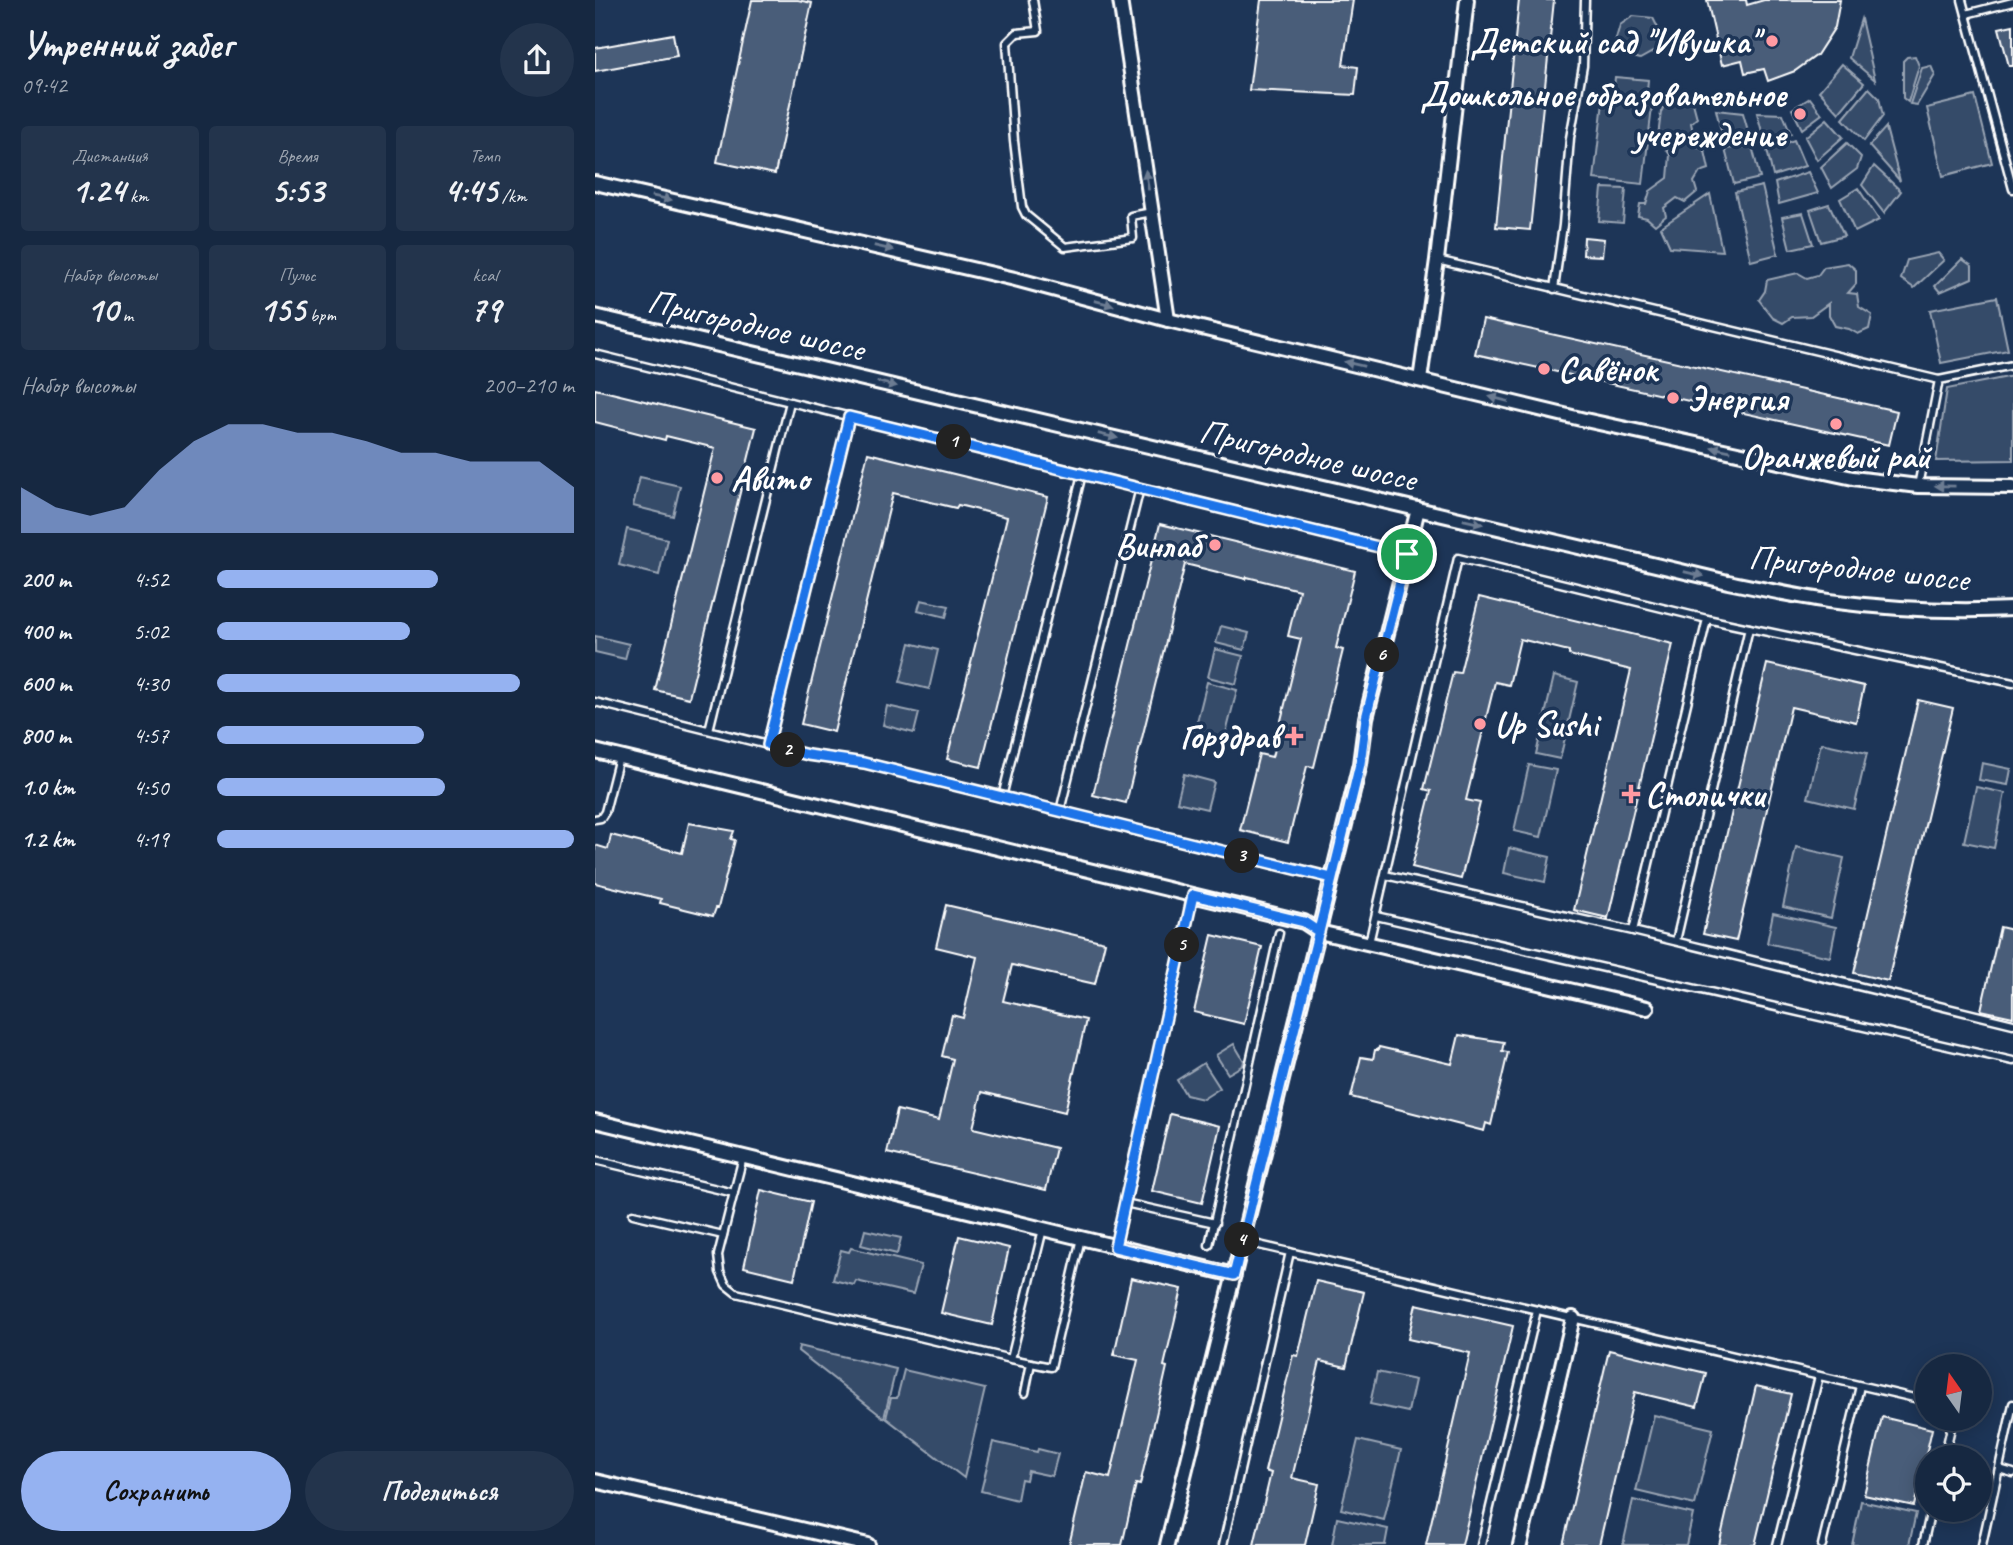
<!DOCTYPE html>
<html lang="ru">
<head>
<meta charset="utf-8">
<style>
  :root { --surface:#162841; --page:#23344c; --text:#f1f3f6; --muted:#9ea6b1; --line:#35445a; --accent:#95b2f1 }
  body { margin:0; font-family:Caveat,sans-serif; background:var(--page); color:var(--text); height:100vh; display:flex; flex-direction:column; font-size:26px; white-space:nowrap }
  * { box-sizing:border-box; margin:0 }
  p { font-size:23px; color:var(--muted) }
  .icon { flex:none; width:38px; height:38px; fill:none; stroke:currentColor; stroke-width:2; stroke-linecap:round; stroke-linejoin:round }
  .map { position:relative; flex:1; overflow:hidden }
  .drawer { display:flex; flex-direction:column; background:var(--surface); width:595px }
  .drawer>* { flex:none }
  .needle { width:46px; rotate:346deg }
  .buttons { position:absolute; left:1320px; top:1354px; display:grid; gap:14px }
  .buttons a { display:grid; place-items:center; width:77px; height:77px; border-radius:50%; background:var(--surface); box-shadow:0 4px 18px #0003,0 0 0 2px var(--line); font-size:35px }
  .pin { position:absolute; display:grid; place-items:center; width:60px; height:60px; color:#fff; margin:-30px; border:4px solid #fff; border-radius:50%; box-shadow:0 2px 7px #0007 }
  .km { position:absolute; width:35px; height:35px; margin:-18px; border-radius:50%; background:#222; color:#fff; font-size:19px; line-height:35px; text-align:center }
  .round { display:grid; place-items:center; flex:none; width:74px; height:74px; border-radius:37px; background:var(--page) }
  .overview { display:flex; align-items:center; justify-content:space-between; height:119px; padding:0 21px }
  h1 { font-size:38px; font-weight:700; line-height:52px }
  .metrics { display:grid; grid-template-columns:repeat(3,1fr); gap:10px; height:119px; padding:7px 21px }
  .metrics div { display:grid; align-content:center; border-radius:7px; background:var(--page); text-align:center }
  .metrics b { font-size:35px; font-weight:700 }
  .metrics small { font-size:19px; font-weight:400 }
  .metrics p { font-size:19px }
  .chart { height:196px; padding:14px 21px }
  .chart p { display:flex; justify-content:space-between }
  .chart svg { width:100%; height:126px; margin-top:7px; fill:var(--accent); opacity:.7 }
  .primary-button { display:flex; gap:14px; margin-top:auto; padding:14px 21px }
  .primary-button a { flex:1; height:80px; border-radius:42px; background:var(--accent); color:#111; font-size:28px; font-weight:700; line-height:80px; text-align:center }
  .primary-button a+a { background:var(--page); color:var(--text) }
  ul { padding:0 21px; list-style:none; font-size:23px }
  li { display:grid; grid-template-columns:112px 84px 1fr; align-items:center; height:52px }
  li i { height:18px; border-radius:9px; background:var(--accent) }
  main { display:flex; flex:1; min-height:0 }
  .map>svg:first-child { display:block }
  .green { fill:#364b69; stroke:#9aa5b4; stroke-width:2 }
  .building { fill:#4a5d79; stroke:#fff; stroke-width:2 }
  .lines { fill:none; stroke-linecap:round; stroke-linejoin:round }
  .service-casing { stroke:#fff; stroke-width:11 }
  .minor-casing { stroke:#fff; stroke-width:18 }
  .service { stroke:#1d3557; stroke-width:6 }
  .minor { stroke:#1d3557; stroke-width:12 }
  .oneway { fill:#6c7c92 }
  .route-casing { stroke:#fff; stroke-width:14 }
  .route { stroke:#1a73e8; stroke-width:9 }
  .poi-dot { fill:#ff9aa2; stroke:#1d3557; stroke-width:2.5 }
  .labels { text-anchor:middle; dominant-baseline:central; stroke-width:7; stroke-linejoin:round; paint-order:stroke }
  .poi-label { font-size:35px; font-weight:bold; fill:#fff; stroke:#1d3557; text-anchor:start }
  .street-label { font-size:35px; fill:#fff; stroke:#1d3557 }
</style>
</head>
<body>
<main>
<section class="drawer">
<div class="overview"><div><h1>Утренний забег</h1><p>09:42</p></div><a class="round"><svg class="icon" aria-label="share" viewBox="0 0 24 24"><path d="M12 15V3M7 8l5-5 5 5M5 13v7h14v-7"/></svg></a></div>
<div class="metrics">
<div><p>Дистанция</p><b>1.24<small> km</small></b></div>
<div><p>Время</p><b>5:53</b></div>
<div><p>Темп</p><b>4:45<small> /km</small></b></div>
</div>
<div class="metrics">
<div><p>Набор высоты</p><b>10<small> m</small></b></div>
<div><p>Пульс</p><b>155<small> bpm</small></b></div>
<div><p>kcal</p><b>79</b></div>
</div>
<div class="chart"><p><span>Набор высоты</span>200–210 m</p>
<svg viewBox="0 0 160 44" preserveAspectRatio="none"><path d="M0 44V28L10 35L20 38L30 35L40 22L50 12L60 6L70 6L80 9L90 9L100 12L110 16L120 16L130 19L140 19L150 19L160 28V44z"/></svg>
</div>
<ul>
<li><b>200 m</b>4:52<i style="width:62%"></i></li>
<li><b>400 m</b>5:02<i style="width:54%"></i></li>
<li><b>600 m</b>4:30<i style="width:85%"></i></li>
<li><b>800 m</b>4:57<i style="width:58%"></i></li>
<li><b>1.0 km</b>4:50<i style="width:64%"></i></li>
<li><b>1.2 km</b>4:19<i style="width:100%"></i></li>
</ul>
<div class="primary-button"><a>Сохранить</a><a>Поделиться</a></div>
</section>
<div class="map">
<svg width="1418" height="1545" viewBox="0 0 1418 1545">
  <rect width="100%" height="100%" fill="#1d3557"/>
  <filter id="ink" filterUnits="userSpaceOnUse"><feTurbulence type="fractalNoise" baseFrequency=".0143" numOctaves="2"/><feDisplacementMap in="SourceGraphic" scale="14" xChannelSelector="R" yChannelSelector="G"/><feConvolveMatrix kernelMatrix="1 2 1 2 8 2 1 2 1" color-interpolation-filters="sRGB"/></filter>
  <g filter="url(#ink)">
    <g class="green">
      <polygon points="1038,16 1058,18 1066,34 1061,50 1045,59 1027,54 1020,42 1025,25"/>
      <polygon points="1266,19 1280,80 1254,58"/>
      <polygon points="1320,56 1324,66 1313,102 1308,98 1308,61 1312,57"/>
      <polygon points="1247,64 1269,83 1244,113 1224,91"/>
      <polygon points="1336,66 1340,75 1322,105 1315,104 1327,68"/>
      <polygon points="1020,77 1053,80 1051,101 1018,98"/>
      <polygon points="1274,88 1284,98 1288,116 1269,141 1248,119"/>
      <polygon points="1077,90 1086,96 1097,99 1102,118 1096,123 1101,146 1110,151 1114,169 1105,172 1099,182 1102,192 1090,202 1082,198 1069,208 1071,216 1060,225 1052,218 1043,216 1045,204 1051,204 1055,191 1073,178 1075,155 1063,137 1066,112"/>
      <polygon points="1380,96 1397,163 1348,176 1332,108"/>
      <polygon points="1215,98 1227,114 1207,129 1197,109"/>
      <polygon points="1008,102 1057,107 1048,184 999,179"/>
      <polygon points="1121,110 1148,113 1155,138 1129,143"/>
      <polygon points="1162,113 1188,114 1196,134 1170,143"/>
      <polygon points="1232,119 1248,137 1222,160 1210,137"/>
      <polygon points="1291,127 1291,128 1305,181 1274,146"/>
      <polygon points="1199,140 1210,166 1178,176 1172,150"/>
      <polygon points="1252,143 1266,157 1262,169 1237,188 1226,167"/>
      <polygon points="1157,146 1165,178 1139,184 1130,149"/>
      <polygon points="1279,166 1306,191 1289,213 1267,185"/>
      <polygon points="1213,172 1223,193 1184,204 1180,183"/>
      <polygon points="1167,186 1183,254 1156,261 1140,192"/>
      <polygon points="1007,188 1031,189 1028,223 1004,221"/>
      <polygon points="1263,188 1284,220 1260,232 1245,199"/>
      <polygon points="1115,194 1127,251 1075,247 1066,227"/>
      <polygon points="1234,204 1249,236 1226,242 1215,210"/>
      <polygon points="1208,213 1218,244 1195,249 1187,217"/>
      <polygon points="1343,253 1349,260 1319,288 1306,279 1312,260"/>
      <polygon points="1367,259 1377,266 1377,278 1345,292 1340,286"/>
      <polygon points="1253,263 1261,270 1261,284 1253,293 1262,294 1264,307 1277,315 1274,329 1263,334 1254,329 1240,326 1234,315 1234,303 1216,316 1197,317 1188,323 1178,318 1164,300 1170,291 1172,280 1203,273 1212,278 1223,275 1229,267"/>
      <polygon points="1402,297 1413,350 1346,363 1335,310"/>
      <polygon points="1418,376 1418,460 1341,461 1352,389"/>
      <polygon points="45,477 85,486 78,516 38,506"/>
      <polygon points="32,529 72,539 64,575 24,565"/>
      <polygon points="326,600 354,606 351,617 323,610"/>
      <polygon points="626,626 654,633 649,650 621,643"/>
      <polygon points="0,636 34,644 30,659 0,652"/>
      <polygon points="315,643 343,650 334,689 305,682"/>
      <polygon points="620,649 648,656 641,684 613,677"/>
      <polygon points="959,676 983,682 965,759 941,754"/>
      <polygon points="612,682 642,690 629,741 599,734"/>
      <polygon points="292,706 324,713 319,733 288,725"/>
      <polygon points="1226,743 1272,753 1259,809 1213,798"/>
      <polygon points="1387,763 1416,769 1413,785 1384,780"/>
      <polygon points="934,765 961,770 946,837 919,831"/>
      <polygon points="589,774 619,782 612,809 582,802"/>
      <polygon points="1381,787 1410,793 1399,848 1369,842"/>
      <polygon points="1201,847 1249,858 1236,918 1188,907"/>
      <polygon points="914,848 955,857 950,882 909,873"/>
      <polygon points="1178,913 1241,927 1235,957 1172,943"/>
      <polygon points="639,1044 649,1061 648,1065 633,1074 621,1055"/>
      <polygon points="609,1063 625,1088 608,1099 591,1095 582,1080"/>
      <polygon points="270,1230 306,1238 302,1254 266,1245"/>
      <polygon points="256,1248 326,1265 318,1294 261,1281 259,1285 238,1280 246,1250 254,1252"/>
      <polygon points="204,1346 301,1369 289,1418 203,1351"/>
      <polygon points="309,1370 390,1389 369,1478 291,1418 296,1398 302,1398"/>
      <polygon points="782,1372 820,1380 813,1412 775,1404"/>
      <polygon points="1059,1415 1118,1429 1100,1505 1041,1491"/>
      <polygon points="763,1440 806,1450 789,1520 746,1509"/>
      <polygon points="398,1442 442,1452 443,1449 463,1454 457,1476 433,1471 431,1480 426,1479 422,1500 386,1491"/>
      <polygon points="1038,1500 1098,1514 1091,1545 1028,1545"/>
      <polygon points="1266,1501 1321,1513 1314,1545 1257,1545"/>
      <polygon points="742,1518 793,1529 790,1545 737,1545"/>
    </g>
    <g class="building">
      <polygon points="157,0 203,0 217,3 180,174 122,162"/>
      <polygon points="666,0 758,0 748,65 763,67 760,95 654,90"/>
      <polygon points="924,0 959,0 935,230 901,227"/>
      <polygon points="1112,0 1151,0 1152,5 1169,0 1245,0 1240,27 1222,55 1200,71 1173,81 1169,69 1150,73 1147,60 1127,65"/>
      <polygon points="1418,25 1418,66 1414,66 1404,28"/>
      <polygon points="78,34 82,56 0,71 0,48"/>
      <polygon points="989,237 1009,239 1007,256 988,255"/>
      <polygon points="888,319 1302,411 1294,445 880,354"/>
      <polygon points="0,389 161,428 94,698 60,690 120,448 71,436 70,440 0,422"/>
      <polygon points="273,453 453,497 386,767 352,759 412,517 363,505 361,508 298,493 239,732 206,724"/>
      <polygon points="565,524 760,571 741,648 748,650 719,767 712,766 693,842 645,830 664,754 677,757 706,639 693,636 704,590 652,577 651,579 590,564 531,803 498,795"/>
      <polygon points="884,597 1078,644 1013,918 979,910 1036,670 974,655 974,651 925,639 914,685 900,682 871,800 885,803 866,879 817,867 836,791 829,789 858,672 865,673"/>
      <polygon points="1172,664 1269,686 1261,722 1196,707 1141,941 1108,934"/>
      <polygon points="1323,700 1358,708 1293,981 1259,973"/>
      <polygon points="94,823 139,831 136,839 140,840 123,908 121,908 118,916 65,903 66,899 0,883 0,845 13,849 16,835 87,853"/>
      <polygon points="351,905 510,942 500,984 417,965 408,1001 491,1020 470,1112 387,1092 378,1128 461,1148 451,1190 292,1153 302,1110 344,1120 358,1059 347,1056 357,1015 368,1018 382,957 341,947"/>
      <polygon points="1405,927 1418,930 1418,1017 1386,1010"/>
      <polygon points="617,935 667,947 649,1024 599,1012"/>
      <polygon points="864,1035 909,1042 907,1051 913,1052 896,1125 891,1123 889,1131 756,1097 766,1057 778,1059 780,1050 783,1050 784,1047 857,1064"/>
      <polygon points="575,1114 625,1126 607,1203 557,1191"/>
      <polygon points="166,1190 216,1202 199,1279 149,1267"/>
      <polygon points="364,1236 414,1248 397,1325 346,1313"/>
      <polygon points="536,1278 587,1289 569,1366 572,1367 545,1485 541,1484 527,1545 474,1545 491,1472 515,1478 543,1360 519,1355"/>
      <polygon points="721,1281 769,1292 751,1367 725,1361 697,1478 724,1484 710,1545 659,1545 676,1473 670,1471 698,1355 703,1356"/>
      <polygon points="821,1304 918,1326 867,1545 831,1545 875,1353 813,1339"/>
      <polygon points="1014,1350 1111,1373 1102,1407 1040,1392 1004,1545 968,1545"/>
      <polygon points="1161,1386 1196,1394 1160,1545 1124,1545"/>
      <polygon points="1287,1417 1337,1429 1319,1506 1269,1495"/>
    </g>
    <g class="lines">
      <defs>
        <g id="service">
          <polyline points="438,0 443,31 422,33 412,43 419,141 427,207 431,215 470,247 538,238 536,216 557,212"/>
          <polyline points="1367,0 1418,189"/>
          <polyline points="1371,14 1418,2"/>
          <polyline points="842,260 1344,380 1418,365"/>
          <polyline points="959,289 968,225 975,138 988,66 990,0"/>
          <polyline points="0,354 812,554"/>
          <polyline points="1323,486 1344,380"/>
          <polyline points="1112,619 1154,628"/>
          <polyline points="0,702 213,755 269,763 737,878"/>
          <polyline points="114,730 195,402"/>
          <polyline points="173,745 254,417"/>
          <polyline points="407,797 487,474"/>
          <polyline points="465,811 545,488"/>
          <polyline points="0,819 6,818 10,812 24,757"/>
          <polyline points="781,916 1418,1061"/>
          <polyline points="1038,931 1418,1024"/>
          <polyline points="1081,941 1154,628 1418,683"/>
          <polyline points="774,943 863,558 1112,619 1038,931 790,875"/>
          <polyline points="148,1157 123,1255 125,1272 131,1285 141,1293 416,1359 448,1229"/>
          <polyline points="0,1160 139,1193"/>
          <polyline points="530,1203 620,1223"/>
          <polyline points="38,1214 128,1235"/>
          <polyline points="647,1241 1332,1401"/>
          <polyline points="521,1245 598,895"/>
          <polyline points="614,1245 684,933"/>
          <polyline points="416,1359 456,1367 486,1238"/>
          <polyline points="430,1393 436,1363"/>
          <polyline points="1349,1458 1358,1419"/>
          <polyline points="1404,1469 1418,1473"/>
          <polyline points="628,1545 695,1252"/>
          <polyline points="886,1545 942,1310"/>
          <polyline points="1182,1545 1224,1376"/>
          <polyline points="1227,1545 1265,1386"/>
          <polyline points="1328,1545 1336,1510"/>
          <polyline points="1387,1545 1418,1404"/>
        </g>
        <g id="minor">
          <polyline points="525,0 573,320"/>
          <polyline points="0,183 420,279 573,320 990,420 1258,478 1323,486 1418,487"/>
          <path d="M0,316L1133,582C1167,589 1200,596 1234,601C1295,609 1357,612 1418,609"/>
          <polyline points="825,380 842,260 872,0"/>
          <polyline points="0,751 709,922 724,932 1052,1008"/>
          <polyline points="0,1121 639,1275"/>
          <polyline points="0,1481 273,1545"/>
          <polyline points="572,1545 765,764 771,718 823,509"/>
          <polyline points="925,1545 978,1318"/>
        </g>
      </defs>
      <use href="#service" class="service-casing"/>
      <use href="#minor" class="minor-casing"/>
      <use href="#service" class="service"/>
      <use href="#minor" class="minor"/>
    </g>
    <defs><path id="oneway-solid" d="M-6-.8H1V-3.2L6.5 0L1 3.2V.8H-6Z" transform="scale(1.75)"/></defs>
    <g class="oneway">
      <use href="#oneway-solid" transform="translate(552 180) rotate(-99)"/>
      <use href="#oneway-solid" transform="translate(67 198) rotate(12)"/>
      <use href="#oneway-solid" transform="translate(289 248) rotate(13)"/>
      <use href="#oneway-solid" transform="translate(509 303) rotate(15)"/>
      <use href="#oneway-solid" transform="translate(759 364) rotate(-167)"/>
      <use href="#oneway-solid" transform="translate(292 384) rotate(13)"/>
      <use href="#oneway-solid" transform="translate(904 399) rotate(-166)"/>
      <use href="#oneway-solid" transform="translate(513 436) rotate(13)"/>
      <use href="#oneway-solid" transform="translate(1126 449) rotate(-168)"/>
      <use href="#oneway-solid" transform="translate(1350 486) rotate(-179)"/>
      <use href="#oneway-solid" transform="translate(878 522) rotate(13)"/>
      <use href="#oneway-solid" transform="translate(1099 574) rotate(13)"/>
    </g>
  </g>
  <g class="lines" filter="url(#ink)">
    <defs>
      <path id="route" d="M812,554L254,417L173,745L213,755L269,763L737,878C704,1010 671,1143 639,1275L520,1247L598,895L709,922L724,932L765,764L771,718L812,554"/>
    </defs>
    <use href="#route" class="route-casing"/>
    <use href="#route" class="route"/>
  </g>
  <g class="poi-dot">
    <circle cx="1177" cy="41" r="7"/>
    <circle cx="1205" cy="114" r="7"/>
    <circle cx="949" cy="369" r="7"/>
    <circle cx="1078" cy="398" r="7"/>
    <circle cx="1241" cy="424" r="7"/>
    <circle cx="122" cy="478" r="7"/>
    <circle cx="620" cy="545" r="7"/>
    <circle cx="885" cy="724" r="7"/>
    <path d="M695.5 725.5h7v7h7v7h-7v7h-7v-7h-7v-7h7z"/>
    <path d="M1032.5 783.5h7v7h7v7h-7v7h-7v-7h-7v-7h7z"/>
  </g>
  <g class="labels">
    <g class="poi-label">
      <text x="1163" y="41" text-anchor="end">Детский сад "Ивушка"</text>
      <text x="1191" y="94" text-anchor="end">Дошкольное образовательное<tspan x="1191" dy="40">учереждение</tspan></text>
      <text x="963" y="369">Савёнок</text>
      <text x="1092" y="398">Энергия</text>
      <text x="1241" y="456" text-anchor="middle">Оранжевый рай</text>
      <text x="136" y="478">Авито</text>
      <text x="606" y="545" text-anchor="end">Винлаб</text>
      <text x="899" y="724">Up Sushi</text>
      <text x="685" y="736" text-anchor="end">Горздрав</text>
      <text x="1050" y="794">Столички</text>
    </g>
    <g class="street-label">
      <text transform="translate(161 325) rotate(13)">Пригородное шоссе</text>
      <text transform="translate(713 455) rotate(13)">Пригородное шоссе</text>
      <text transform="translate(1264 568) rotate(6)">Пригородное шоссе</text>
    </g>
  </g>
</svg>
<div class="buttons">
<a><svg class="needle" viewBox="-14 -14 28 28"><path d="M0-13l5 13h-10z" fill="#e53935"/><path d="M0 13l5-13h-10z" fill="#9ea6b1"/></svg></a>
<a><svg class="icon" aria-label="locate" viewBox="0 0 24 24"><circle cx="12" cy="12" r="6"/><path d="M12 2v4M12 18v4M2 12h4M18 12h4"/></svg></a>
</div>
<div class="pin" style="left:812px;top:554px;background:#1e9e55"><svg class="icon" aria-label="arrive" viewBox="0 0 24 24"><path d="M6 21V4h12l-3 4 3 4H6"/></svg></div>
<b class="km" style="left:359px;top:442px">1</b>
<b class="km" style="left:193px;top:750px">2</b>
<b class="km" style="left:647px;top:856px">3</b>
<b class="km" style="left:647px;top:1240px">4</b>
<b class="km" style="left:587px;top:945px">5</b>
<b class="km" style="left:787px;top:655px">6</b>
</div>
</main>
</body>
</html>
